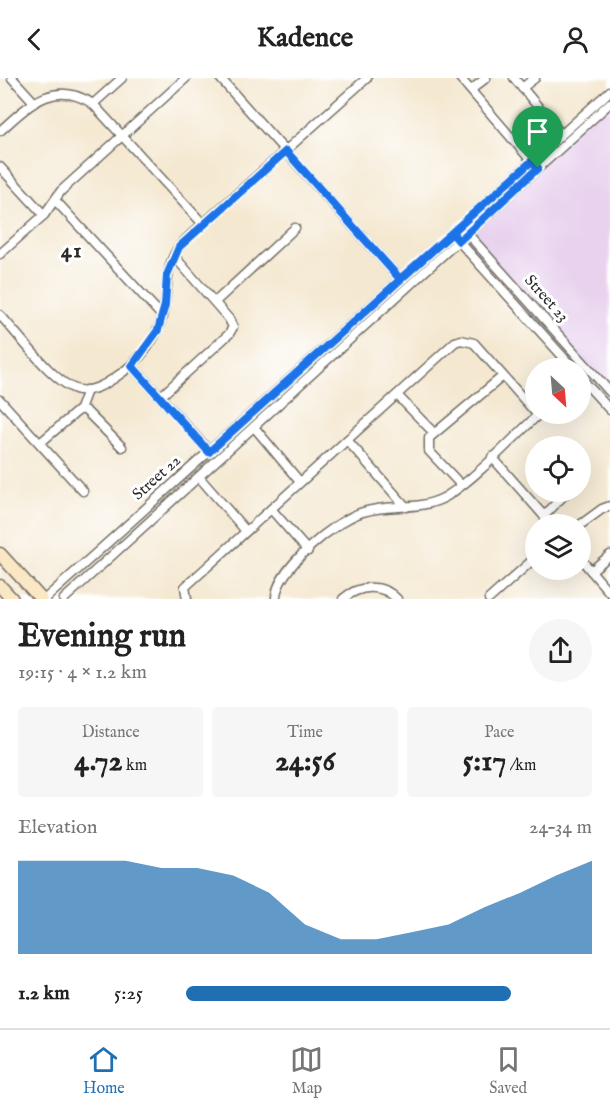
<!DOCTYPE html>
<html lang="en">
<head>
<meta charset="utf-8">
<style>
  :root { --surface:#fff; --page:#f6f6f6; --text:#222; --muted:#767676; --line:#e0e0e0; --accent:#1f6fb2 }
  body { margin:0; font-family:"IM FELL English",serif; background:var(--page); color:var(--text); height:100vh; display:flex; flex-direction:column; font-size:22px; white-space:nowrap }
  * { box-sizing:border-box; margin:0 }
  p { font-size:20px; color:var(--muted) }
  .icon { flex:none; width:33px; height:33px; fill:none; stroke:currentColor; stroke-width:2; stroke-linecap:round; stroke-linejoin:round }
  .map { position:relative; height:521px; overflow:hidden }
  .side { display:flex; flex-direction:column; background:var(--surface); flex:1 }
  .side>* { flex:none }
  .needle { width:39px; rotate:154deg }
  .controls { position:absolute; left:525px; top:280px; display:grid; gap:12px }
  .controls a { display:grid; place-items:center; width:66px; height:66px; border-radius:50%; background:var(--surface); box-shadow:0 6px 24px #0002; font-size:30px }
  .pin { position:absolute; display:grid; place-items:center; width:51px; height:51px; color:#fff; margin:-62px -26px; border-radius:50% 50% 50% 0; rotate:-45deg; box-shadow:0 0 6px #0007 }
  .pin .icon { rotate:45deg }
  .round { display:grid; place-items:center; flex:none; width:63px; height:63px; border-radius:32px; background:var(--page) }
  .summary { display:flex; align-items:center; justify-content:space-between; height:102px; padding:0 18px }
  h1 { font-size:33px; font-weight:800; line-height:45px }
  .stats { display:grid; grid-template-columns:repeat(3,1fr); gap:9px; height:102px; padding:6px 18px }
  .stats div { display:grid; align-content:center; border-radius:6px; background:var(--page); text-align:center }
  .stats b { font-size:30px; font-weight:800 }
  .stats small { font-size:16px; font-weight:400 }
  .stats p { font-size:16px }
  .chart { height:168px; padding:12px 18px }
  .chart p { display:flex; justify-content:space-between }
  .chart svg { width:100%; height:108px; margin-top:6px; fill:var(--accent); opacity:.7 }
  ul { padding:0 18px; list-style:none; font-size:20px }
  li { display:grid; grid-template-columns:96px 72px 1fr; align-items:center; height:45px }
  li i { height:15px; border-radius:8px; background:var(--accent) }
  header { display:flex; justify-content:space-between; align-items:center; height:78px; padding:0 18px; background:var(--surface); font-size:27px; font-weight:800 }
  .menu { display:flex; justify-content:space-around; align-items:center; height:84px; border-top:2px solid var(--line); background:var(--surface); font-size:16px; color:var(--muted) }
  .menu a { display:grid; justify-items:center; gap:3px }
  .menu .selected { color:var(--accent) }
  .map>svg:first-child { display:block }
  .built { fill:#e8d2ee }
  .lines { fill:none; stroke-linecap:round; stroke-linejoin:round }
  .street-casing { stroke:#716d65; stroke-width:11 }
  .secondary-casing { stroke:#716d65; stroke-width:15 }
  .street { stroke:#fff; stroke-width:8 }
  .secondary { stroke:#fae7c3; stroke-width:12 }
  .route-casing { stroke:#fff; stroke-width:12 }
  .route { stroke:#1a73e8; stroke-width:8 }
  .labels { text-anchor:middle; dominant-baseline:central; stroke-width:6; stroke-linejoin:round; paint-order:stroke }
  .street-label { font-size:16px; fill:#2b2b2b; stroke:#fff }
  .district-label { font-size:22px; font-weight:bold; letter-spacing:1.5px; fill:#2b2b2b; stroke:#fff }
</style>
</head>
<body>
<header><svg class="icon" aria-label="back" viewBox="0 0 24 24"><path d="M15 5l-7 7 7 7"/></svg>Kadence<svg class="icon" aria-label="person" viewBox="0 0 24 24"><circle cx="12" cy="8" r="4"/><path d="M4 21q1-7 8-7t8 7"/></svg></header>
<div class="map">
<svg width="610" height="521" viewBox="0 0 610 521">
  <rect width="100%" height="100%" fill="#fff"/>
  <filter id="ink" filterUnits="userSpaceOnUse"><feTurbulence type="fractalNoise" baseFrequency=".0167" numOctaves="2"/><feDisplacementMap in="SourceGraphic" scale="12" xChannelSelector="R" yChannelSelector="G"/><feConvolveMatrix kernelMatrix="1 2 1 2 8 2 1 2 1" color-interpolation-filters="sRGB"/></filter>
  <filter id="wash" filterUnits="userSpaceOnUse"><feTurbulence type="fractalNoise" baseFrequency=".008" numOctaves="4" result="noise"/><feDisplacementMap in="SourceGraphic" scale="24" xChannelSelector="R" yChannelSelector="G"/><feGaussianBlur stdDeviation="1.35" result="paint"/><feColorMatrix in="noise" values="0 0 0 0 0 0 0 0 0 0 0 0 0 0 0 0 0 1.4 0 .05"/><feComposite in="paint" operator="in"/></filter>
  <g filter="url(#wash)">
    <rect width="100%" height="100%" fill="#f4e8d0"/>
    <polygon class="built" points="610,16 610,323 460,155"/>
  </g>
  <g filter="url(#ink)">
    <g class="lines">
      <defs>
        <g id="street">
          <polyline points="12,0 33,23"/>
          <polyline points="220,0 400,201"/>
          <polyline points="460,0 534,86"/>
          <polyline points="514,0 561,56"/>
          <polyline points="522,10 535,0"/>
          <polyline points="471,12 486,0"/>
          <polyline points="93,26 122,0"/>
          <path d="M0,53C28,28 54,0 93,26L203,146C195,153 186,160 180,168C166,185 168,205 165,225C161,258 140,284 113,301C103,308 91,314 79,312C55,307 18,256 0,237"/>
          <polyline points="0,89 44,137"/>
          <polyline points="55,122 163,239"/>
          <polyline points="203,146 367,0"/>
          <polyline points="466,154 610,314"/>
          <polyline points="456,160 574,291"/>
          <polyline points="0,176 44,137 61,113 186,0"/>
          <polyline points="215,224 295,150"/>
          <polyline points="132,288 209,373"/>
          <polyline points="580,299 610,332"/>
          <polyline points="397,317 434,355"/>
          <polyline points="160,319 229,256 233,249 229,241 174,178"/>
          <polyline points="0,322 83,413"/>
          <polyline points="80,331 86,333 122,369"/>
          <polyline points="254,349 300,404"/>
          <polyline points="347,362 406,429"/>
          <polyline points="40,365 80,331 87,312"/>
          <polyline points="492,379 552,447"/>
          <polyline points="199,399 246,453"/>
          <polyline points="461,407 429,373 429,360 503,298"/>
          <polyline points="271,431 308,473"/>
          <polyline points="544,438 567,414"/>
          <polyline points="580,447 602,431 610,428"/>
          <polyline points="580,480 610,515"/>
          <polyline points="591,493 610,477"/>
          <polyline points="45,521 610,13"/>
          <polyline points="64,521 610,25"/>
          <polyline points="187,521 185,509 455,264 461,262 474,265 536,335"/>
          <path d="M276,521C274,493 337,441 363,434C391,425 420,434 447,418C477,399 512,361 539,336"/>
          <path d="M343,521C359,507 382,505 397,521"/>
          <polyline points="489,521 536,479"/>
        </g>
        <g id="secondary">
          <polyline points="0,476 41,521"/>
          <polyline points="0,508 12,521"/>
        </g>
      </defs>
      <use href="#street" class="street-casing"/>
      <use href="#secondary" class="secondary-casing"/>
      <use href="#street" class="street"/>
      <use href="#secondary" class="secondary"/>
    </g>
  </g>
  <g class="lines" filter="url(#ink)">
    <defs>
      <polyline id="route" points="538,90 532,83 400,201 286,73 179,169 167,197 165,227 158,252 132,288 209,374 452,155 459,163 538,90"/>
    </defs>
    <use href="#route" class="route-casing"/>
    <use href="#route" class="route"/>
  </g>
  <g class="labels">
    <g class="street-label">
      <text transform="translate(546 221) rotate(48)">Street 23</text>
      <text transform="translate(157 400) rotate(-42)">Street 22</text>
    </g>
    <g class="district-label">
      <text x="72" y="173">41</text>
    </g>
  </g>
</svg>
<div class="controls">
<a><svg class="needle" viewBox="-14 -14 28 28"><path d="M0-13l5 13h-10z" fill="#e53935"/><path d="M0 13l5-13h-10z" fill="#767676"/></svg></a>
<a><svg class="icon" aria-label="locate" viewBox="0 0 24 24"><circle cx="12" cy="12" r="6"/><path d="M12 2v4M12 18v4M2 12h4M18 12h4"/></svg></a>
<a><svg class="icon" aria-label="layers" viewBox="0 0 24 24"><path d="M12 4l9 5-9 5-9-5zM3 14l9 5 9-5"/></svg></a>
</div>
<div class="pin" style="left:538px;top:90px;background:#1e9e55"><svg class="icon" aria-label="arrive" viewBox="0 0 24 24"><path d="M6 21V4h12l-3 4 3 4H6"/></svg></div>
</div>
<section class="side">
<div class="summary"><div><h1>Evening run</h1><p>19:15 · 4 × 1.2 km</p></div><a class="round"><svg class="icon" aria-label="share" viewBox="0 0 24 24"><path d="M12 15V3M7 8l5-5 5 5M5 13v7h14v-7"/></svg></a></div>
<div class="stats">
<div><p>Distance</p><b>4.72<small> km</small></b></div>
<div><p>Time</p><b>24:56</b></div>
<div><p>Pace</p><b>5:17<small> /km</small></b></div>
</div>
<div class="chart"><p><span>Elevation</span>24–34 m</p>
<svg viewBox="0 0 160 44" preserveAspectRatio="none"><path d="M0 44V6L10 6L20 6L30 6L40 9L50 9L60 12L70 19L80 32L90 38L100 38L110 35L120 32L130 25L140 19L150 12L160 6V44z"/></svg>
</div>
<ul>
<li><b>1.2 km</b>5:25<i style="width:80%"></i></li>
</ul>
</section>
<nav class="menu">
<a class="selected"><svg class="icon" aria-label="home" viewBox="0 0 24 24"><path d="M3 11l9-7 9 7M6 9v11h12V9"/></svg>Home</a>
<a><svg class="icon" aria-label="map" viewBox="0 0 24 24"><path d="M3 6l6-2 6 2 6-2v14l-6 2-6-2-6 2zM9 4v14M15 6v14"/></svg>Map</a>
<a><svg class="icon" aria-label="saved" viewBox="0 0 24 24"><path d="M7 4h10v16l-5-4-5 4z"/></svg>Saved</a>
</nav>
</body>
</html>
